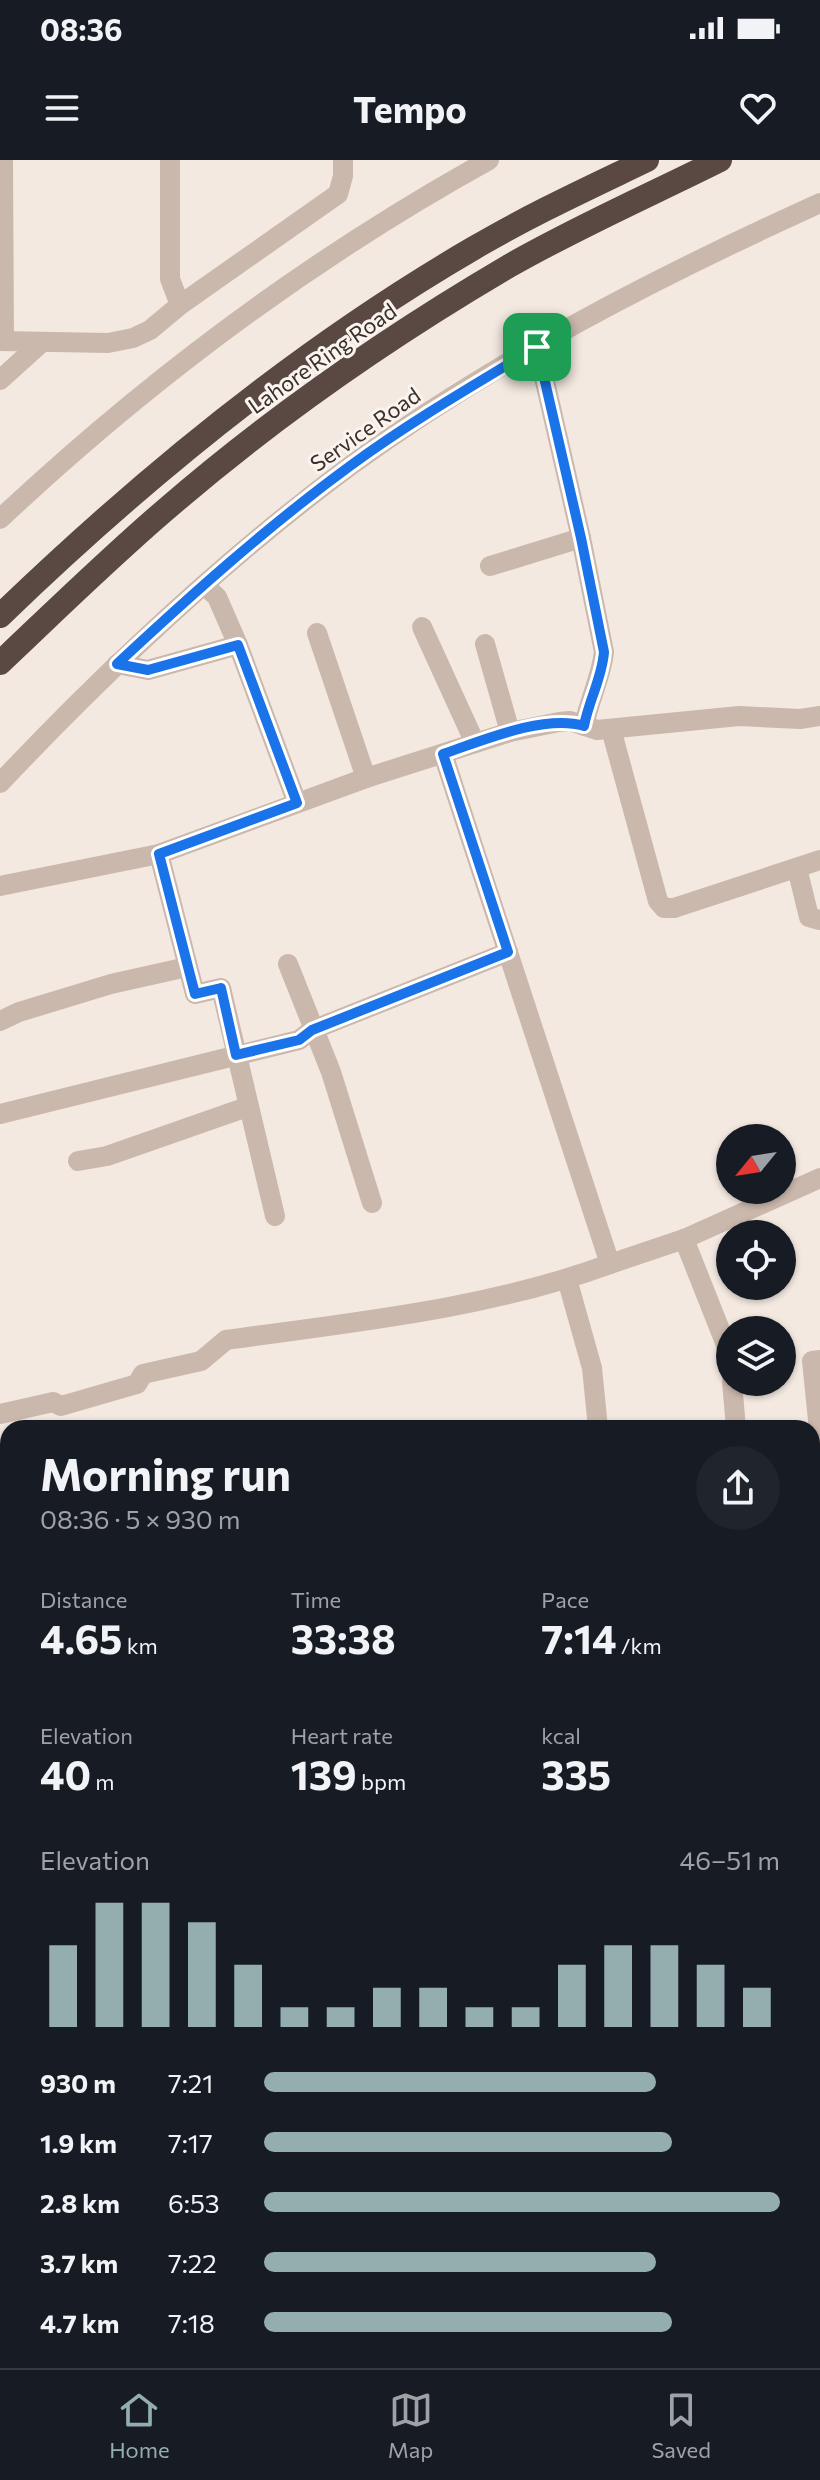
<!DOCTYPE html>
<html lang="en">
<head>
<meta charset="utf-8">
<style>
  :root { --surface:#171b24; --page:#20242c; --text:#f1f3f6; --muted:#9ea1a6; --line:#363941; --accent:#94aeaf }
  body { margin:0; font-family:Commissioner,sans-serif; background:var(--page); color:var(--text); height:100vh; display:flex; flex-direction:column; font-size:30px; white-space:nowrap }
  * { box-sizing:border-box; margin:0 }
  p { font-size:26px; color:var(--muted) }
  .icon { flex:none; width:44px; height:44px; fill:none; stroke:currentColor; stroke-width:2; stroke-linecap:round; stroke-linejoin:round }
  .map { position:relative; flex:1; overflow:hidden }
  .panel { position:absolute; left:0px; top:1260px; width:820px; height:948px; display:flex; flex-direction:column; background:var(--surface); border-radius:24px 24px 0 0; box-shadow:0 2px 6px #0004 }
  .panel>* { flex:none }
  .needle { width:52px; rotate:240deg }
  .buttons { position:absolute; left:716px; top:964px; display:grid; gap:16px }
  .buttons a { display:grid; place-items:center; width:80px; height:80px; border-radius:50%; background:var(--surface); box-shadow:0 2px 6px #0004; font-size:40px }
  .pin { position:absolute; display:grid; place-items:center; width:68px; height:68px; color:#fff; margin:-34px; border-radius:16px; box-shadow:0 4px 12px #0006 }
  .round { display:grid; place-items:center; flex:none; width:84px; height:84px; border-radius:42px; background:var(--page) }
  .summary { display:flex; align-items:center; justify-content:space-between; height:136px; padding:0 40px }
  h1 { font-size:44px; font-weight:700; line-height:60px }
  .figures { display:grid; grid-template-columns:repeat(3,1fr); gap:12px; height:136px; padding:8px 40px }
  .figures div { display:grid; align-content:center }
  .figures b { font-size:40px; font-weight:700 }
  .figures small { font-size:22px; font-weight:400 }
  .figures p { font-size:22px }
  .chart { height:224px; padding:16px 40px }
  .chart p { display:flex; justify-content:space-between }
  .chart svg { width:100%; height:144px; margin-top:8px; stroke:var(--accent); stroke-width:6 }
  ul { padding:0 40px; list-style:none; font-size:26px }
  li { display:grid; grid-template-columns:128px 96px 1fr; align-items:center; height:60px }
  li i { height:20px; border-radius:10px; background:var(--accent) }
  .status { display:flex; justify-content:space-between; align-items:center; height:56px; padding:0 40px; background:var(--surface); direction:ltr }
  .status svg { height:22px; fill:currentColor }
  header { display:flex; justify-content:space-between; align-items:center; height:104px; padding:0 40px; background:var(--surface); font-size:36px; font-weight:700 }
  .dock { display:flex; justify-content:space-around; align-items:center; height:112px; border-top:2px solid var(--line); background:var(--surface); font-size:22px; color:var(--muted) }
  .dock a { display:grid; justify-items:center; gap:4px }
  .dock .active { color:var(--accent) }
  .map>svg:first-child { display:block }
  .green { fill:#b9c2a1 }
  .lines { fill:none; stroke-linecap:round; stroke-linejoin:round }
  .minor { stroke:#cbb8ad; stroke-width:20 }
  .tertiary { stroke:#cbb8ad; stroke-width:20 }
  .motorway { stroke:#5a4843; stroke-width:24 }
  .route-casing { stroke:#fff; stroke-width:16 }
  .route { stroke:#1a73e8; stroke-width:10 }
  .labels { text-anchor:middle; dominant-baseline:central; stroke-width:6; stroke-linejoin:round; paint-order:stroke }
  .street-label { font-size:22px; fill:#392f2b; stroke:#faf3ee }
</style>
</head>
<body>
<div class="status"><b>08:36</b><svg viewBox="0 0 49 12"><path d="M0 12V9h3v3zM5 12V6h3v6zM10 12V3h3v9zM15 12V0h3v12zM26 1h20v11H26zM47 4h2v5h-2z"/></svg></div>
<header><svg class="icon" aria-label="menu" viewBox="0 0 24 24"><path d="M4 6h16M4 12h16M4 18h16"/></svg>Tempo<svg class="icon" aria-label="heart" viewBox="0 0 24 24"><path d="M12 20l-8-8c-3-5 5-10 8-4 3-6 11-1 8 4z"/></svg></header>
<div class="map">
<svg width="820" height="2208" viewBox="0 0 820 2208">
  <rect width="100%" height="100%" fill="#f3e9e1"/>
  <polygon class="green" points="344,2200 550,2200 548,2208 342,2208"/>
  <g class="lines">
    <g class="minor">
      <polyline points="3,0 4,181"/>
      <polyline points="170,0 170,119 180,145"/>
      <polyline points="0,181 108,183 133,178 150,170 180,145 338,34 343,16 343,0"/>
      <path d="M537,187L581,378L604,492C601,518 589,540 584,566"/>
      <polyline points="0,220 41,183"/>
      <polyline points="490,406 581,378"/>
      <polyline points="204,425 217,437 238,485 297,643"/>
      <polyline points="422,467 475,583"/>
      <polyline points="317,473 366,618"/>
      <polyline points="485,484 510,572"/>
      <polyline points="117,504 148,510 238,485"/>
      <polyline points="611,569 658,741 664,748 674,748 820,700"/>
      <polyline points="159,694 195,834 221,828 275,1056"/>
      <polyline points="797,708 809,757 820,760"/>
      <polyline points="0,726 159,694 366,618 510,572 559,562 570,561 597,570 739,556 800,559 820,556"/>
      <polyline points="288,804 331,912 372,1043"/>
      <polyline points="0,861 19,852 111,824 187,807"/>
      <polyline points="0,954 299,880 312,870 508,792"/>
      <polyline points="78,1001 107,996 247,947"/>
      <polyline points="684,1079 820,1018"/>
      <polyline points="610,1104 684,1079 730,1195"/>
      <polyline points="567,1119 592,1208 598,1268"/>
      <polyline points="820,1200 812,1201 820,1280"/>
      <polyline points="732,1222 736,1268"/>
      <path d="M0,1254L53,1242L61,1246L137,1224L143,1214L201,1201L226,1180C355,1162 487,1149 610,1104L443,594"/>
      <polyline points="0,1334 8,1340"/>
      <polyline points="812,1412 820,1388"/>
      <polyline points="812,1705 820,1704"/>
      <polyline points="812,1789 820,1788"/>
      <polyline points="0,1915 8,1912"/>
      <polyline points="0,2095 8,2090"/>
      <polyline points="113,2208 114,2200"/>
      <polyline points="248,2208 249,2200"/>
      <polyline points="294,2208 296,2200"/>
      <polyline points="569,2208 570,2200"/>
      <polyline points="705,2208 705,2200"/>
    </g>
    <g class="tertiary">
      <path d="M0,359C148,220 312,98 489,0"/>
      <path d="M0,623C108,509 223,400 350,306C495,200 657,117 820,43"/>
    </g>
    <g class="motorway">
      <path d="M0,456C144,317 300,189 474,88C530,55 589,28 647,0"/>
      <path d="M0,503C54,452 107,400 164,351C270,259 388,177 509,106C577,67 650,35 720,0"/>
    </g>
  </g>
  <g class="lines">
    <defs>
      <path id="route" d="M537,187L581,378L604,492C602,518 589,540 584,566C544,554 481,581 443,594L508,792L312,870L299,880L236,895L221,828L195,834L159,694L297,643L238,485L148,510L117,504C191,435 268,366 350,306C410,262 474,225 537,187Z"/>
    </defs>
    <use href="#route" class="route-casing"/>
    <use href="#route" class="route"/>
  </g>
  <g class="labels">
    <g class="street-label">
      <text transform="translate(322 198) rotate(-35)">Lahore Ring Road</text>
      <text transform="translate(365 269) rotate(-35)">Service Road</text>
    </g>
  </g>
</svg>
<div class="buttons">
<a><svg class="needle" viewBox="-14 -14 28 28"><path d="M0-13l5 13h-10z" fill="#e53935"/><path d="M0 13l5-13h-10z" fill="#9ea1a6"/></svg></a>
<a><svg class="icon" aria-label="locate" viewBox="0 0 24 24"><circle cx="12" cy="12" r="6"/><path d="M12 2v4M12 18v4M2 12h4M18 12h4"/></svg></a>
<a><svg class="icon" aria-label="layers" viewBox="0 0 24 24"><path d="M12 4l9 5-9 5-9-5zM3 14l9 5 9-5"/></svg></a>
</div>
<div class="pin" style="left:537px;top:187px;background:#1e9e55"><svg class="icon" aria-label="arrive" viewBox="0 0 24 24"><path d="M6 21V4h12l-3 4 3 4H6"/></svg></div>
<section class="panel">
<div class="summary"><div><h1>Morning run</h1><p>08:36 · 5 × 930 m</p></div><a class="round"><svg class="icon" aria-label="share" viewBox="0 0 24 24"><path d="M12 15V3M7 8l5-5 5 5M5 13v7h14v-7"/></svg></a></div>
<div class="figures">
<div><p>Distance</p><b>4.65<small> km</small></b></div>
<div><p>Time</p><b>33:38</b></div>
<div><p>Pace</p><b>7:14<small> /km</small></b></div>
</div>
<div class="figures">
<div><p>Elevation</p><b>40<small> m</small></b></div>
<div><p>Heart rate</p><b>139<small> bpm</small></b></div>
<div><p>kcal</p><b>335</b></div>
</div>
<div class="chart"><p><span>Elevation</span>46–51 m</p>
<svg viewBox="0 0 160 44" preserveAspectRatio="none"><path d="M5 44V19M15 44V6M25 44V6M35 44V12M45 44V25M55 44V38M65 44V38M75 44V32M85 44V32M95 44V38M105 44V38M115 44V25M125 44V19M135 44V19M145 44V25M155 44V32"/></svg>
</div>
<ul>
<li><b>930 m</b>7:21<i style="width:76%"></i></li>
<li><b>1.9 km</b>7:17<i style="width:79%"></i></li>
<li><b>2.8 km</b>6:53<i style="width:100%"></i></li>
<li><b>3.7 km</b>7:22<i style="width:76%"></i></li>
<li><b>4.7 km</b>7:18<i style="width:79%"></i></li>
</ul>
</section>
</div>
<nav class="dock">
<a class="active"><svg class="icon" aria-label="home" viewBox="0 0 24 24"><path d="M3 11l9-7 9 7M6 9v11h12V9"/></svg>Home</a>
<a><svg class="icon" aria-label="map" viewBox="0 0 24 24"><path d="M3 6l6-2 6 2 6-2v14l-6 2-6-2-6 2zM9 4v14M15 6v14"/></svg>Map</a>
<a><svg class="icon" aria-label="saved" viewBox="0 0 24 24"><path d="M7 4h10v16l-5-4-5 4z"/></svg>Saved</a>
</nav>
</body>
</html>
